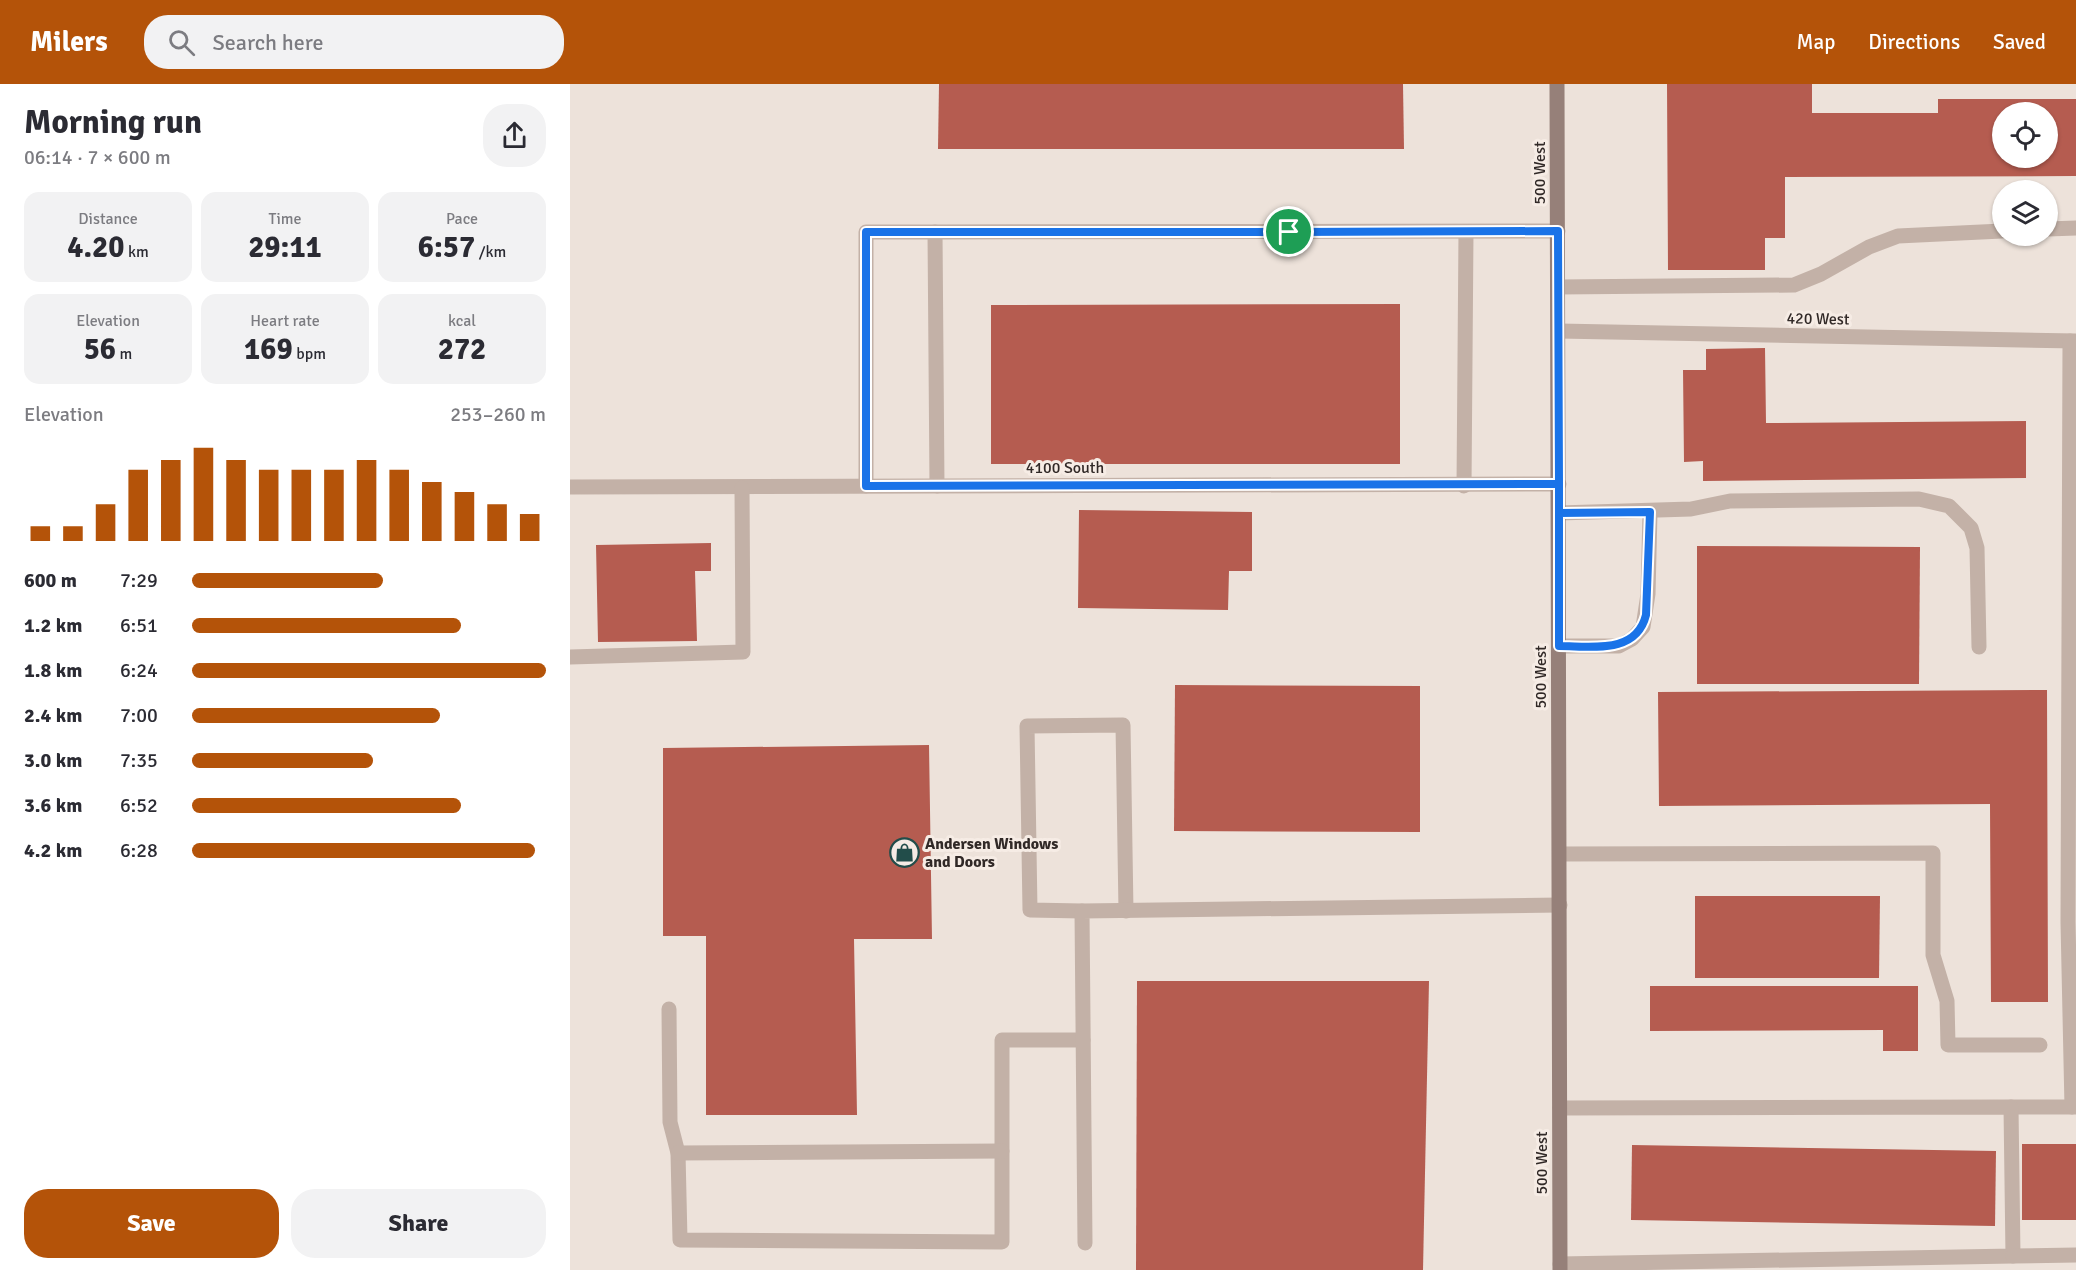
<!DOCTYPE html>
<html lang="en">
<head>
<meta charset="utf-8">
<style>
  :root { --surface:#fff; --page:#f2f2f3; --text:#2b2b33; --muted:#7c7c81; --accent:#b45309 }
  body { margin:0; font-family:Signika,sans-serif; background:var(--page); color:var(--text); height:100vh; display:flex; flex-direction:column; font-size:22px; white-space:nowrap }
  * { box-sizing:border-box; margin:0 }
  p { font-size:20px; color:var(--muted) }
  .icon { flex:none; width:33px; height:33px; fill:none; stroke:currentColor; stroke-width:2; stroke-linecap:round; stroke-linejoin:round }
  .map { position:relative; flex:1; overflow:hidden }
  .drawer { display:flex; flex-direction:column; background:var(--surface); width:570px }
  .drawer>* { flex:none }
  .tools { position:absolute; left:1422px; top:18px; display:grid; gap:12px }
  .tools a { display:grid; place-items:center; width:66px; height:66px; border-radius:50%; background:var(--surface); box-shadow:0 2px 4px #0004; font-size:30px }
  .pin { position:absolute; display:grid; place-items:center; width:51px; height:51px; color:#fff; margin:-26px; border:3px solid #fff; border-radius:50%; box-shadow:0 2px 6px #0007 }
  .round { display:grid; place-items:center; flex:none; width:63px; height:63px; border-radius:24px; background:var(--page) }
  .summary { display:flex; align-items:center; justify-content:space-between; height:102px; padding:0 24px }
  h1 { font-size:33px; font-weight:800; line-height:45px }
  .metrics { display:grid; grid-template-columns:repeat(3,1fr); gap:9px; height:102px; padding:6px 24px }
  .metrics div { display:grid; align-content:center; border-radius:15px; background:var(--page); text-align:center }
  .metrics b { font-size:30px; font-weight:800 }
  .metrics small { font-size:16px; font-weight:400 }
  .metrics p { font-size:16px }
  .chart { height:168px; padding:12px 24px }
  .chart p { display:flex; justify-content:space-between }
  .chart svg { width:100%; height:108px; margin-top:6px; stroke:var(--accent); stroke-width:6 }
  .action { display:flex; gap:12px; margin-top:auto; padding:12px 24px }
  .action a { flex:1; height:69px; border-radius:24px; background:var(--accent); color:#fff; font-size:24px; font-weight:800; line-height:69px; text-align:center }
  .action a+a { background:var(--page); color:var(--text) }
  ul { padding:0 24px; list-style:none; font-size:20px }
  li { display:grid; grid-template-columns:96px 72px 1fr; align-items:center; height:45px }
  li i { height:15px; border-radius:8px; background:var(--accent) }
  header { display:flex; align-items:center; gap:36px; box-sizing:border-box; height:84px; padding:0 30px; background:var(--accent); color:#fff }
  header strong { font-size:28px }
  nav { display:flex; gap:33px; margin-inline-start:auto; font-size:21px }
  .search { width:420px; height:54px; background:var(--page); display:flex; align-items:center; gap:15px; box-sizing:border-box; padding:0 21px; border-radius:24px; color:var(--muted); font-size:22px }
  main { display:flex; flex:1; min-height:0 }
  .map>svg:first-child { display:block }
  .building { fill:#b55c50; fill-rule:evenodd }
  .lines { fill:none; stroke-linecap:round; stroke-linejoin:round }
  .service { stroke:#c3b1a7; stroke-width:15 }
  .secondary { stroke:#968079; stroke-width:15 }
  .route-casing { stroke:#fff; stroke-width:12 }
  .route { stroke:#1a73e8; stroke-width:8 }
  .labels { text-anchor:middle; dominant-baseline:central; stroke-width:6; stroke-linejoin:round; paint-order:stroke }
  .street-label { font-size:16px; fill:#312927; stroke:#f6ece5 }
  .poi-label { font-size:16px; font-weight:bold; fill:#312927; stroke:#f6ece5; text-anchor:start }
</style>
</head>
<body>
<header>
<strong>Milers</strong>
<div class="search"><svg class="icon" aria-label="search" viewBox="0 0 24 24"><circle cx="10" cy="10" r="6"/><path d="M15 15l6 6"/></svg>Search here</div>
<nav><a>Map</a><a>Directions</a><a>Saved</a></nav>
</header>
<main>
<section class="drawer">
<div class="summary"><div><h1>Morning run</h1><p>06:14 · 7 × 600 m</p></div><a class="round"><svg class="icon" aria-label="share" viewBox="0 0 24 24"><path d="M12 15V3M7 8l5-5 5 5M5 13v7h14v-7"/></svg></a></div>
<div class="metrics">
<div><p>Distance</p><b>4.20<small> km</small></b></div>
<div><p>Time</p><b>29:11</b></div>
<div><p>Pace</p><b>6:57<small> /km</small></b></div>
</div>
<div class="metrics">
<div><p>Elevation</p><b>56<small> m</small></b></div>
<div><p>Heart rate</p><b>169<small> bpm</small></b></div>
<div><p>kcal</p><b>272</b></div>
</div>
<div class="chart"><p><span>Elevation</span>253–260 m</p>
<svg viewBox="0 0 160 44" preserveAspectRatio="none"><path d="M5 44V38M15 44V38M25 44V29M35 44V15M45 44V11M55 44V6M65 44V11M75 44V15M85 44V15M95 44V15M105 44V11M115 44V15M125 44V20M135 44V24M145 44V29M155 44V33"/></svg>
</div>
<ul>
<li><b>600 m</b>7:29<i style="width:54%"></i></li>
<li><b>1.2 km</b>6:51<i style="width:76%"></i></li>
<li><b>1.8 km</b>6:24<i style="width:100%"></i></li>
<li><b>2.4 km</b>7:00<i style="width:70%"></i></li>
<li><b>3.0 km</b>7:35<i style="width:51%"></i></li>
<li><b>3.6 km</b>6:52<i style="width:76%"></i></li>
<li><b>4.2 km</b>6:28<i style="width:97%"></i></li>
</ul>
<div class="action"><a>Save</a><a>Share</a></div>
</section>
<div class="map">
<svg width="1506" height="1186" viewBox="0 0 1506 1186">
  <rect width="100%" height="100%" fill="#ede2da"/>
  <g class="building">
    <polygon points="369,0 833,0 834,65 368,65"/>
    <path d="M1097,0H1242V29H1368V15H1506V92L1215,93V154H1195V186H1098ZM1432,28H1478V74H1432Z"/>
    <polygon points="830,220 830,380 421,380 421,221"/>
    <polygon points="1195,264 1196,339 1456,337 1456,394 1133,397 1133,377 1114,378 1113,286 1136,286 1136,265"/>
    <polygon points="509,426 682,428 682,487 659,487 658,526 508,524"/>
    <polygon points="141,459 141,487 125,487 127,557 28,558 26,461"/>
    <polygon points="1127,462 1350,463 1349,600 1127,600"/>
    <polygon points="605,601 850,602 850,748 604,747"/>
    <polygon points="1477,606 1478,918 1421,918 1420,720 1089,722 1088,608"/>
    <polygon points="359,661 362,855 284,855 287,1031 136,1031 136,852 93,852 93,664"/>
    <polygon points="1125,812 1310,812 1309,894 1125,894"/>
    <polygon points="567,897 859,897 853,1186 566,1186"/>
    <polygon points="1080,902 1348,902 1348,967 1313,967 1313,946 1080,947"/>
    <rect x="1452" y="1060" width="54" height="76"/>
    <polygon points="1062,1061 1426,1067 1425,1142 1061,1136"/>
  </g>
  <g class="lines">
    <g class="service">
      <polyline points="1478,145 1506,144"/>
      <polyline points="988,203 1224,201 1251,190 1299,163 1328,152 1432,147"/>
      <polyline points="989,247 1506,257"/>
      <polyline points="1500,257 1498,838 1502,1023"/>
      <polyline points="296,402 296,148 365,148"/>
      <polyline points="367,402 365,148 988,147"/>
      <polyline points="894,402 896,148"/>
      <polyline points="0,403 989,400"/>
      <polyline points="989,429 1121,425 1160,417 1349,415 1379,422 1401,444 1407,464 1409,563"/>
      <polyline points="989,562 1049,562 1062,555 1073,543 1078,510 1080,428"/>
      <polyline points="0,573 173,568 172,404"/>
      <polyline points="990,770 1363,769 1363,871 1377,917 1378,961 1470,961"/>
      <polyline points="512,827 460,826 457,642 553,641 556,827"/>
      <polyline points="99,925 100,1038 108,1069 110,1156 432,1158 432,956 513,956"/>
      <polyline points="1441,1023 1506,1023"/>
      <polyline points="990,1024 1441,1023 1443,1172 990,1180"/>
      <polyline points="108,1069 432,1067"/>
      <polyline points="515,1159 512,827 990,821"/>
      <polyline points="1443,1172 1506,1171"/>
    </g>
    <polyline class="secondary" points="987,0 990,1186"/>
  </g>
  <g class="lines">
    <defs>
      <path id="route" d="M719,148H296V402L989,400V562C1021,562 1066,571 1076,531L1080,428L989,429V400L988,147L719,148"/>
    </defs>
    <use href="#route" class="route-casing"/>
    <use href="#route" class="route"/>
  </g>
  <defs>
    <symbol id="shop-ring" viewBox="-11 -11 22 22"><circle r="9.5" fill="#f6ece5" stroke="#224d4a" stroke-width="1.5"/><path d="M-5-2.5h2.3a2.7 3.5 0 0 1 5.4 0H5L5.5 6h-11ZM-1.5-2.5h3a1.5 2.3 0 0 0-3 0Z" fill="#224d4a"/></symbol>
  </defs>
  <g fill-rule="evenodd">
    <use href="#shop-ring" x="318" y="752" width="33" height="33"/>
  </g>
  <g class="labels">
    <g class="street-label">
      <text transform="translate(970 89) rotate(-90)">500 West</text>
      <text transform="translate(1248 235) rotate(1)">420 West</text>
      <text x="495" y="384">4100 South</text>
      <text transform="translate(971 593) rotate(-90)">500 West</text>
      <text transform="translate(972 1079) rotate(-90)">500 West</text>
    </g>
    <g class="poi-label">
      <text x="355" y="760">Andersen Windows<tspan x="355" dy="18">and Doors</tspan></text>
    </g>
  </g>
</svg>
<div class="tools">
<a><svg class="icon" aria-label="locate" viewBox="0 0 24 24"><circle cx="12" cy="12" r="6"/><path d="M12 2v4M12 18v4M2 12h4M18 12h4"/></svg></a>
<a><svg class="icon" aria-label="layers" viewBox="0 0 24 24"><path d="M12 4l9 5-9 5-9-5zM3 14l9 5 9-5"/></svg></a>
</div>
<div class="pin" style="left:719px;top:148px;background:#1e9e55"><svg class="icon" aria-label="arrive" viewBox="0 0 24 24"><path d="M6 21V4h12l-3 4 3 4H6"/></svg></div>
</div>
</main>
</body>
</html>
